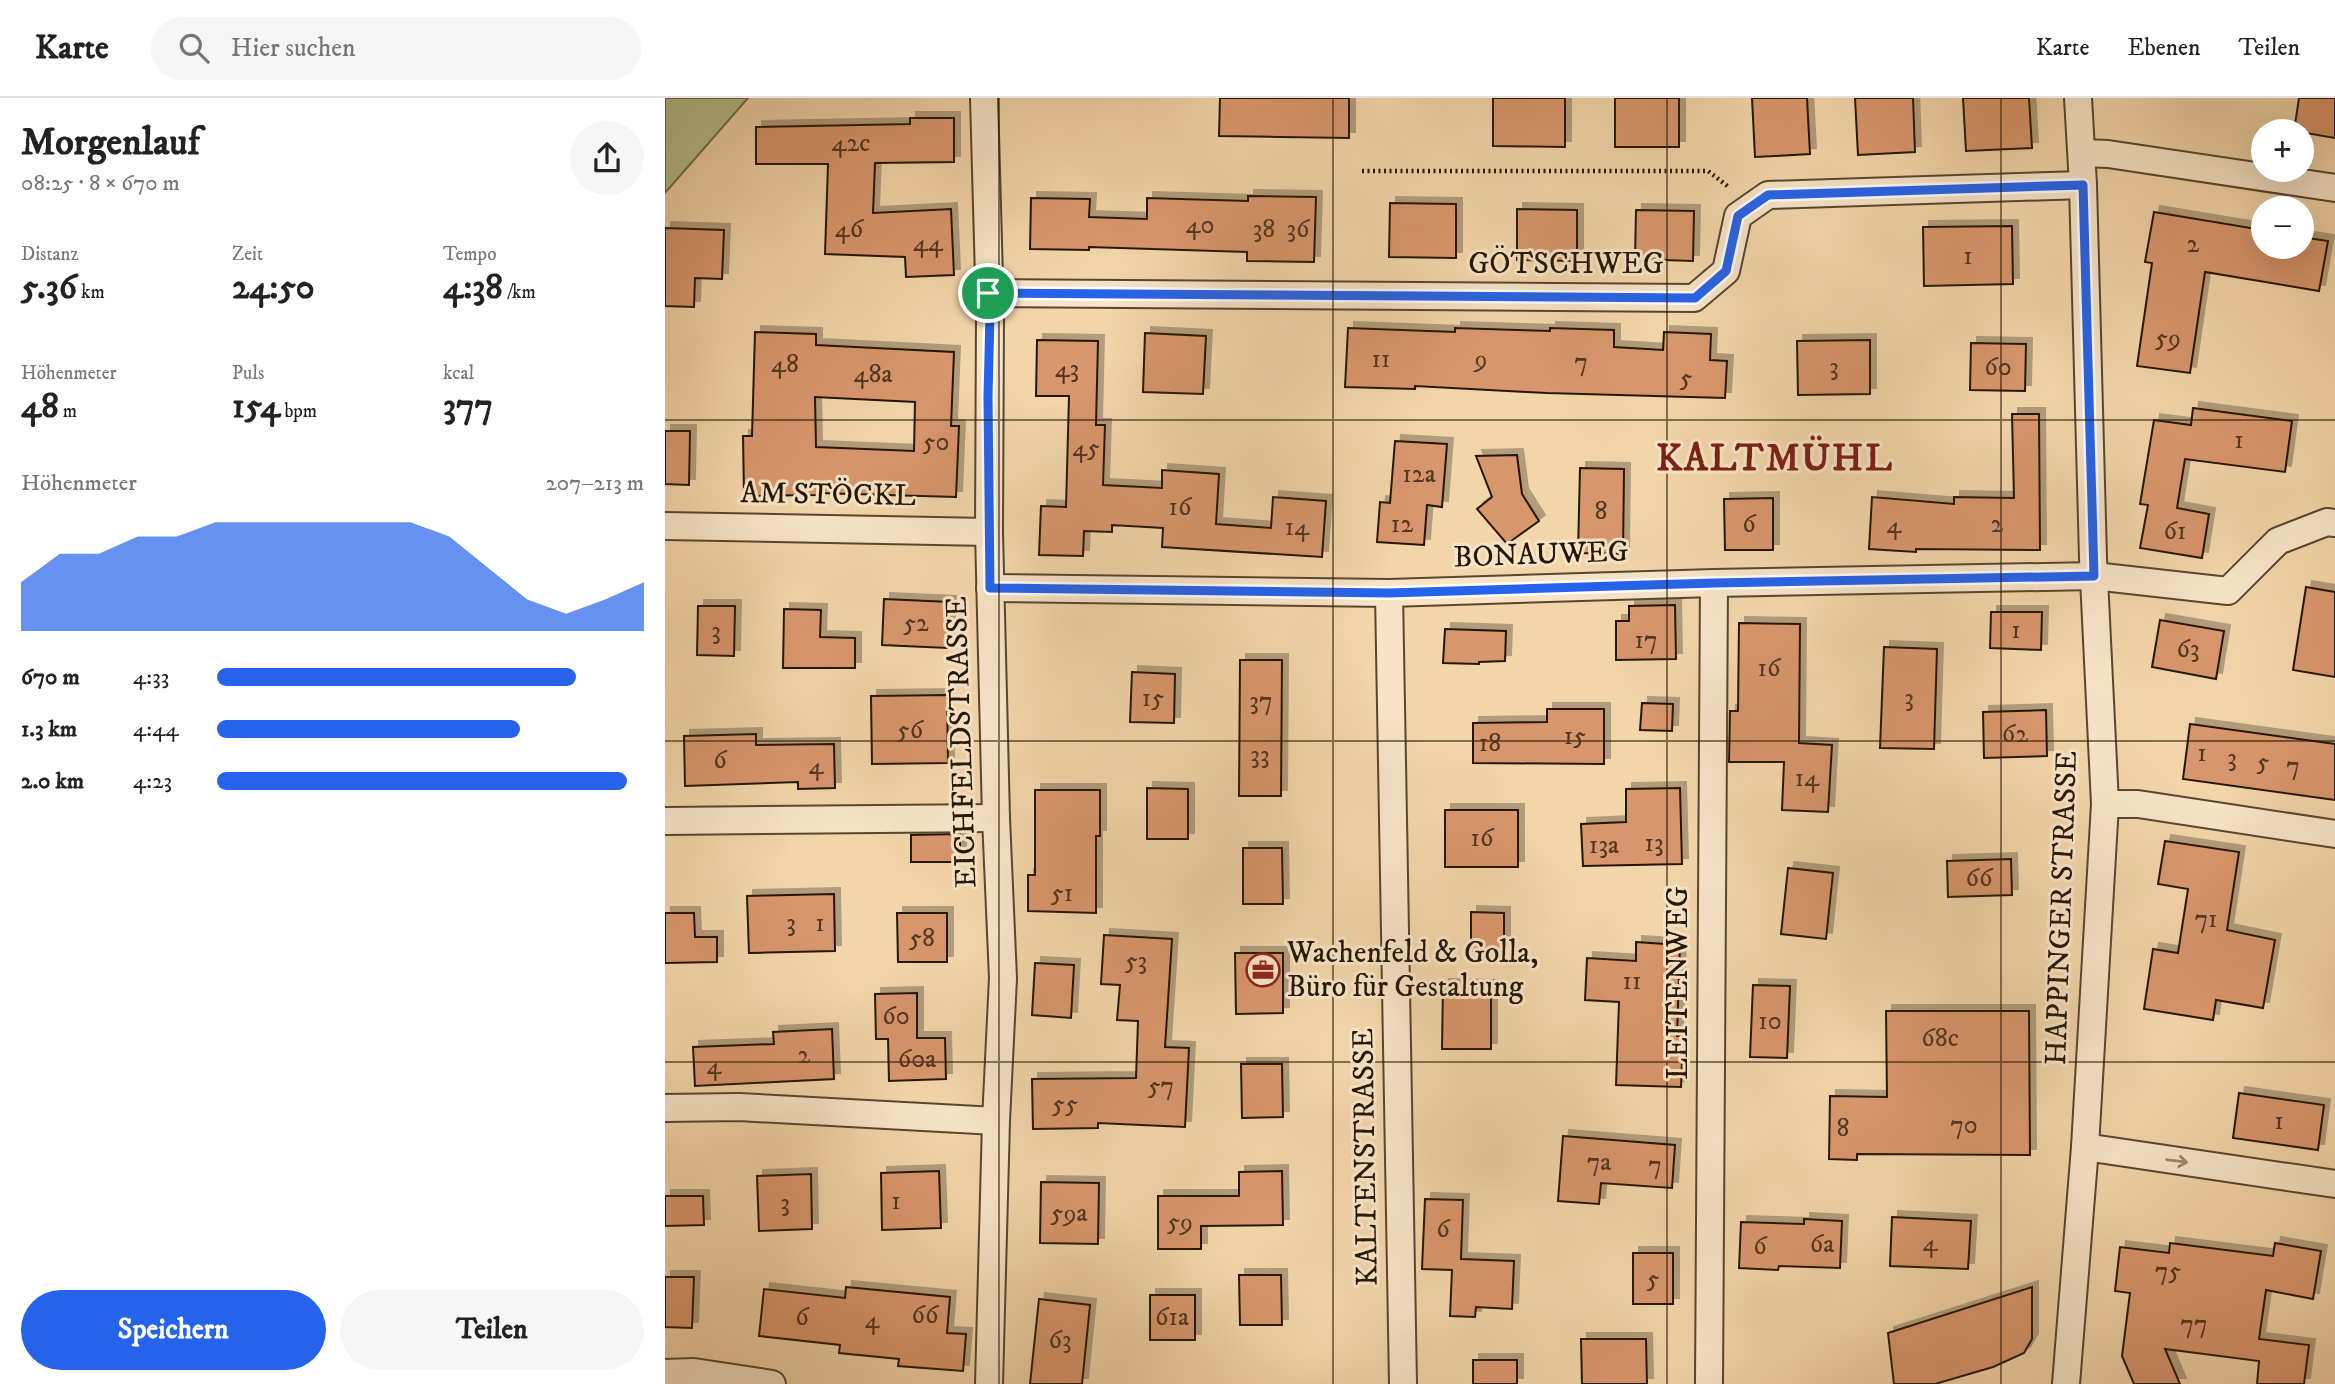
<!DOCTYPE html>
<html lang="de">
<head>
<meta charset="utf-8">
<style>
  :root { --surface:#fff; --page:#f6f6f6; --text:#222; --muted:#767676; --line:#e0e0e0; --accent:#2563eb }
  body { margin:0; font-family:"IM FELL DW Pica",serif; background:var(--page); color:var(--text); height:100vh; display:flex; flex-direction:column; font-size:26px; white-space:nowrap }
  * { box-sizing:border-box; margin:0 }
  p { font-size:23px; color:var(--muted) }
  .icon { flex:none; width:38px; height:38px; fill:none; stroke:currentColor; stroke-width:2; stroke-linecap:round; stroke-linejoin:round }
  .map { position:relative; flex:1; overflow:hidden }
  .details { display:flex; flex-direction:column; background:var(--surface); width:665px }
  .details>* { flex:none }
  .controls { position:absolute; left:1586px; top:21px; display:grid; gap:14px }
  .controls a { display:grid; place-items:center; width:63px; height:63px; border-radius:50%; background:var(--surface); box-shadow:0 7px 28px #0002; font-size:35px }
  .pin { position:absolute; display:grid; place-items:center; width:60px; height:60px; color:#fff; margin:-30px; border:4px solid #fff; border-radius:50%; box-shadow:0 2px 7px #0007 }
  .round { display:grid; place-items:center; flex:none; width:74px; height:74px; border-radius:37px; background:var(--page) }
  .summary { display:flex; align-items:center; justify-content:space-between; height:119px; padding:0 21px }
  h1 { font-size:38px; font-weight:700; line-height:52px }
  .figures { display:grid; grid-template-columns:repeat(3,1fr); gap:10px; height:119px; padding:7px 21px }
  .figures div { display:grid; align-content:center }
  .figures b { font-size:35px; font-weight:700 }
  .figures small { font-size:19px; font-weight:400 }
  .figures p { font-size:19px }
  .chart { height:196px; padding:14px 21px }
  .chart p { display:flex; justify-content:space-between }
  .chart svg { width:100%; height:126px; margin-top:7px; fill:var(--accent); opacity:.7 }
  .primary-button { display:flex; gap:14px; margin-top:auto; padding:14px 21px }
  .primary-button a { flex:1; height:80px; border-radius:42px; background:var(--accent); color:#fff; font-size:28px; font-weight:700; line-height:80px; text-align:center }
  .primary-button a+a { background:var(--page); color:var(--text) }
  ul { padding:0 21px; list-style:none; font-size:23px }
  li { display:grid; grid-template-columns:112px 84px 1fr; align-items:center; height:52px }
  li i { height:18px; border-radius:9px; background:var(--accent) }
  header { display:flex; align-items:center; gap:42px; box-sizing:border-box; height:98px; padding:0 35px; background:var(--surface); border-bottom:2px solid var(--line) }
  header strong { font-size:33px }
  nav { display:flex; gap:38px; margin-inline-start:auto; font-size:24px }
  .search { width:490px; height:63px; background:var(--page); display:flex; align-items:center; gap:18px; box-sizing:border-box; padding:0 24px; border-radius:38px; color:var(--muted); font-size:26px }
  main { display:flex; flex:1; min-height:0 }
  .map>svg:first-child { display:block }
  .green { fill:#b6be8c; stroke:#6e6a49; stroke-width:2 }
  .building { fill:#d8966c; stroke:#251706; stroke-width:2; fill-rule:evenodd; filter:url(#shadow) }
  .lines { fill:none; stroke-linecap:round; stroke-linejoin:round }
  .street-casing { stroke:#58462f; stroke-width:30 }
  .path { stroke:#251706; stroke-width:4.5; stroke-dasharray:2 3.5; stroke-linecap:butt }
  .street { stroke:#f7e4c7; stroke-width:26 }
  .oneway { stroke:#988870 }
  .route-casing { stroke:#fff; stroke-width:14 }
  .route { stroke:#2563eb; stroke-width:9 }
  .grid { fill:none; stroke:#251706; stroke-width:2; stroke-opacity:0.55 }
  .labels { text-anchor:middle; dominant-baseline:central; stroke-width:6; stroke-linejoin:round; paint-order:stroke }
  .number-label { font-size:26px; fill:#523720 }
  .street-label { font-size:30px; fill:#251706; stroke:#f7e4c7 }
  .poi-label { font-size:30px; fill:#251706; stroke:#f7e4c7; text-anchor:start }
  .district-label { font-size:37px; font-weight:bold; letter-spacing:2px; fill:#7a1f14; stroke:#f7e4c7 }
</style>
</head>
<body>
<header>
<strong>Karte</strong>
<div class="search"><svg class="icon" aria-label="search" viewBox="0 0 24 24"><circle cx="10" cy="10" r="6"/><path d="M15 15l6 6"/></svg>Hier suchen</div>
<nav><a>Karte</a><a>Ebenen</a><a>Teilen</a></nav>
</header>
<main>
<section class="details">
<div class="summary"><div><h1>Morgenlauf</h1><p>08:25 · 8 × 670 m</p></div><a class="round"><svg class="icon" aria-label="share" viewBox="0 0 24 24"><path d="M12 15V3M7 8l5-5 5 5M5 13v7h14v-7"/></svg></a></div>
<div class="figures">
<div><p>Distanz</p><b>5.36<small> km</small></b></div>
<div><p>Zeit</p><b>24:50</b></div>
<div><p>Tempo</p><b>4:38<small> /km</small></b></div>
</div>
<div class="figures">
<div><p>Höhenmeter</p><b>48<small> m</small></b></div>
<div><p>Puls</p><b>154<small> bpm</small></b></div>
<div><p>kcal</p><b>377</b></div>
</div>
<div class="chart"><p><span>Höhenmeter</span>207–213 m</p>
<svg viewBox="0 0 160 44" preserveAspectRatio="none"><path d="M0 44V27L10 17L20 17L30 11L40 11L50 6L60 6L70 6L80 6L90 6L100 6L110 11L120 22L130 33L140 38L150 33L160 27V44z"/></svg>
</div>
<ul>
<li><b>670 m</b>4:33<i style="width:84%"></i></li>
<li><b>1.3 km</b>4:44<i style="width:71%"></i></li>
<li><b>2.0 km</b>4:23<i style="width:96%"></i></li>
</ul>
<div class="primary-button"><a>Speichern</a><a>Teilen</a></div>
</section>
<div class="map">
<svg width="1670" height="1286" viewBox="0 0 1670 1286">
  <defs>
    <filter id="shadow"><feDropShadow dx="6" dy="-6" stdDeviation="0" flood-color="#0004"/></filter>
  </defs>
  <rect width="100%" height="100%" fill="#f2d5a9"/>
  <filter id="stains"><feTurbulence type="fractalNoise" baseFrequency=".00286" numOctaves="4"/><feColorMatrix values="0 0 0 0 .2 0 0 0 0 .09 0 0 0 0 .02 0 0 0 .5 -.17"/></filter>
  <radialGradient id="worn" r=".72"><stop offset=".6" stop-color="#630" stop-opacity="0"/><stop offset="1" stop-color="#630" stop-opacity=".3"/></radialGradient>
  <polygon class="green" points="0,0 83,0 0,95"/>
  <g class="building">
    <polygon points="555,0 684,0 684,40 554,38"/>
    <polygon points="828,0 900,0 900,49 828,48"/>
    <rect x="950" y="0" width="64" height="49"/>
    <polygon points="1087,0 1142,0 1145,56 1090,59"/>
    <polygon points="1190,0 1248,0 1250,54 1193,57"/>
    <polygon points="1298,0 1364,0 1367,50 1301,53"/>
    <polygon points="1634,0 1670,0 1670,40 1629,33"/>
    <polygon points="245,20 289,20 289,64 210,65 208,115 286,111 289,177 241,179 240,159 160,156 163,66 91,66 91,29 245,26"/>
    <polygon points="583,98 651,99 649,164 582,163 582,154 424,149 424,152 365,151 366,100 425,101 424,119 482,121 482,100 583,103"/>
    <polygon points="725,105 791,106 791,160 724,159"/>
    <polygon points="852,111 912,112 912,163 852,162"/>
    <polygon points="971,112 1029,113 1028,163 970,161"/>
    <polygon points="1489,114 1598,132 1598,149 1636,149 1636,139 1663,143 1654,193 1540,174 1525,275 1472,268 1487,165 1480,164"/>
    <polygon points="1347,128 1348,186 1259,188 1258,129"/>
    <polygon points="0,130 59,132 57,181 30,180 29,209 0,208"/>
    <polygon points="683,230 790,234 790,230 885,233 885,230 949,232 949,249 998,252 999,234 1046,236 1045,262 1062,263 1060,300 882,295 750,288 750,291 680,289"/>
    <path d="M90,234L151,236V247L289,254L286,328H294L291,399L152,395V397L79,398L78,338H87ZM150,299L250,304L249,353L151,349Z"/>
    <polygon points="480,235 541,238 538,296 478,294"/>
    <polygon points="372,242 433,243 431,327 440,327 438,387 497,390 497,372 554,376 551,426 606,430 608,399 661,403 657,459 497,449 498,430 447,427 447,434 419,433 418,458 374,457 376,408 401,409 404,298 371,298"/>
    <polygon points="1205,242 1205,296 1133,297 1132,243"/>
    <polygon points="1306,245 1361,246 1360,293 1305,292"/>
    <polygon points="1528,310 1627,323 1620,374 1520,361 1512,410 1544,416 1537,460 1475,450 1483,407 1475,406 1489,322 1526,327"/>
    <polygon points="1347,316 1374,316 1375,452 1251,451 1251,454 1204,451 1207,399 1289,406 1289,399 1349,400"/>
    <polygon points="0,333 25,333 24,387 0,386"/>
    <polygon points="730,343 782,346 777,409 762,407 759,447 712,444 715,404 725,405"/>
    <polygon points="852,357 857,396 874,423 842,446 812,411 827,399 811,358"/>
    <polygon points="915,370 959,371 958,456 913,455"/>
    <polygon points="1108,400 1108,452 1060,452 1059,401"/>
    <polygon points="1641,489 1670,494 1670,579 1628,572"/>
    <polygon points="219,501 285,504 283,550 217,547"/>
    <polygon points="1010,507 1011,561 951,562 951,523 964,523 964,508"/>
    <polygon points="33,508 70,508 69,558 32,557"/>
    <polygon points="119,511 156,512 155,539 190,540 190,570 118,570"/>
    <polygon points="1326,514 1377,514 1376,552 1325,550"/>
    <polygon points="1495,522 1559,533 1551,581 1487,569"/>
    <polygon points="1074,525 1135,526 1134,645 1167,647 1163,714 1117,712 1119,664 1064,664 1065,613 1073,613"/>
    <polygon points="780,531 841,533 840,563 814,564 814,566 778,565"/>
    <polygon points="1219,549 1272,551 1269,651 1215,650"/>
    <polygon points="575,562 617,562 616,698 574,698"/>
    <polygon points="467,574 510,576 509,625 465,624"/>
    <polygon points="282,597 283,665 207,666 206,598"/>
    <polygon points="977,605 1008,606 1007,633 975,632"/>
    <polygon points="882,611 939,611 939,666 808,665 808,625 882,624"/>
    <polygon points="1381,612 1382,658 1319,660 1318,614"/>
    <polygon points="1525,626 1670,646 1670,702 1518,681"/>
    <polygon points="91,636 91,647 169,646 170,690 133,691 133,684 20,688 19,638"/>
    <polygon points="482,690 523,691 523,741 482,741"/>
    <polygon points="1015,690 1017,766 918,768 916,726 961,724 961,691"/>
    <polygon points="370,692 435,692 435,738 431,738 431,815 363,813 363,777 370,777"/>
    <rect x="780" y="712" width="73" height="57"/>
    <polygon points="295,736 295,764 246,764 246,737"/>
    <polygon points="1500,743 1574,754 1562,832 1610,842 1598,910 1551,902 1548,922 1479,911 1488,851 1513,855 1523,791 1493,786"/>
    <polygon points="578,750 617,750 618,806 578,806"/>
    <polygon points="1346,761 1347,797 1283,799 1282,763"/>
    <polygon points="1123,770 1168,775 1161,841 1116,836"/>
    <polygon points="169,796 170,853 84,855 82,798"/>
    <polygon points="806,814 839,815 839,853 806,853"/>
    <polygon points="0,815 29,815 30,839 52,839 52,864 0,865"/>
    <polygon points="232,815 282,815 282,864 233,864"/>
    <polygon points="439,837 507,841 500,949 524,950 520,1029 433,1025 433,1030 368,1031 367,981 471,980 473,923 452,922 455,887 436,886"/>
    <polygon points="971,844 1015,847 1012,938 1018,938 1016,989 951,987 954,904 920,902 922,860 971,863"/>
    <polygon points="570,855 618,855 618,915 571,916"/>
    <polygon points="370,865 409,867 406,920 367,917"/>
    <polygon points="778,887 826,888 826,951 777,951"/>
    <polygon points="1088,887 1125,888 1122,960 1085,959"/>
    <polygon points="252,895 252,940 280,940 281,981 224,983 223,941 211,941 210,896"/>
    <polygon points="1221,913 1364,913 1365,1057 1192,1056 1192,1062 1164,1061 1165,998 1222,999"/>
    <polygon points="167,931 169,981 30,988 28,949 109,946 108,934"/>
    <polygon points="576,966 617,966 618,1019 577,1020"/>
    <polygon points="1574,995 1659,1007 1653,1052 1568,1040"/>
    <polygon points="898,1038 1010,1047 1007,1090 936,1085 934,1106 893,1103"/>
    <polygon points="274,1073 276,1130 217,1132 216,1075"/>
    <polygon points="617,1073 618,1127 536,1128 536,1151 493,1151 493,1098 574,1098 574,1074"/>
    <polygon points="146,1076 147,1131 94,1133 92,1078"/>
    <polygon points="376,1084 434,1085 433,1146 375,1145"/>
    <polygon points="0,1098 38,1098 39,1127 0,1128"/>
    <polygon points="760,1101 798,1102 796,1161 849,1163 847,1211 811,1209 810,1219 785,1218 787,1172 757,1171"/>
    <polygon points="1227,1119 1306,1123 1303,1171 1225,1168"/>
    <polygon points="1139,1121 1177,1123 1175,1170 1114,1168 1113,1172 1074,1170 1076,1124 1139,1126"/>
    <polygon points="1505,1145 1608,1158 1610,1145 1656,1153 1648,1201 1601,1192 1594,1241 1644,1247 1639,1286 1592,1286 1594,1263 1500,1251 1515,1286 1469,1286 1457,1258 1465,1195 1450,1193 1455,1149 1504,1155"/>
    <rect x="968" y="1155" width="40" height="51"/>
    <polygon points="574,1177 616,1177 617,1227 575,1227"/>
    <polygon points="0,1179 29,1179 27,1230 0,1229"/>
    <polygon points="181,1189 285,1199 282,1235 301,1236 298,1273 233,1268 234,1261 174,1255 175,1247 94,1238 99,1191 180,1200"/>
    <polygon points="1367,1189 1367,1241 1359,1255 1328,1269 1270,1286 1229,1286 1223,1235"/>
    <rect x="485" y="1197" width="45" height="45"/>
    <polygon points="374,1201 425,1207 417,1286 365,1286"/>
    <polygon points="916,1241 981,1241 982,1286 917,1286"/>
    <rect x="808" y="1262" width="44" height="24"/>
  </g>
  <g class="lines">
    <defs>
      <g id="street">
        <polyline points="319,0 325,216 324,434 331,720 338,880 331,1023 324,1286"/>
        <polyline points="1417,55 1443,56 1670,90"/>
        <polyline points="323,195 1029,200 1061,173 1073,118 1103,97 1418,87"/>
        <polyline points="0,428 324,434"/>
        <polyline points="325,490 724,495 1049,485 1429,478 1563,493 1613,443 1662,424 1670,425"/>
        <polyline points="724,495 738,1286"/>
        <polyline points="1440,706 1473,706 1670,736"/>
        <polyline points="0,723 331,720"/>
        <polyline points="0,1010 74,1009 331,1023"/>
        <polyline points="1420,1049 1670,1086"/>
        <polyline points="0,1275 29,1274 107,1286"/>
        <polyline points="1044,1286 1049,485"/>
        <polyline points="1401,1286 1420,1049 1440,706 1428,460 1418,87 1413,0"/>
      </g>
    </defs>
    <use href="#street" class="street-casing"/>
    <polyline class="path" points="697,73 1043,73 1065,90"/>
    <use href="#street" class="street"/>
  </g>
  <defs><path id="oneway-shaft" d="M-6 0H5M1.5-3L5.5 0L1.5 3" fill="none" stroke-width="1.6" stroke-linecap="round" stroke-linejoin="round" transform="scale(1.75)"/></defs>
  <use class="oneway" href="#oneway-shaft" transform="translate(1512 1063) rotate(8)"/>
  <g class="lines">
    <defs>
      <polygon id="route" points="1418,87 1429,478 1049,485 724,495 325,490 323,299 325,216 323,195 1030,200 1061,173 1073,118 1103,97"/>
    </defs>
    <use href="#route" class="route-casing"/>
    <use href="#route" class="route"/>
  </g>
  <path class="grid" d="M334,0V1286M668,0V1286M1002,0V1286M1336,0V1286M0,322H1670M0,643H1670M0,964H1670"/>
  <defs>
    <symbol id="office-ring" viewBox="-11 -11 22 22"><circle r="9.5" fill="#f7e4c7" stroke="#8f2418" stroke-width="1.5"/><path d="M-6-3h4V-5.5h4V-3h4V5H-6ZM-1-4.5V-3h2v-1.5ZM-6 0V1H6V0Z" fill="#8f2418"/></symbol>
  </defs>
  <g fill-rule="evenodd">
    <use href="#office-ring" x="579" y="853" width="38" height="38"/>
  </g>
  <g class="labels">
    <g class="number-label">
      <text x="186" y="45">42c</text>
      <text x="535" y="127">40</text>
      <text x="184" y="131">46</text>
      <text x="599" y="131">38</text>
      <text x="633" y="131">36</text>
      <text x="263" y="145">44</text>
      <text x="1528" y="146">2</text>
      <text x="1303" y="158">1</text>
      <text x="1503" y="240">59</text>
      <text x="716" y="261">11</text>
      <text x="816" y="261">9</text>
      <text x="916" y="264">7</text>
      <text x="120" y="266">48</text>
      <text x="1169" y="269">3</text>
      <text x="1333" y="269">60</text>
      <text x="402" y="271">43</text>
      <text x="208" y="276">48a</text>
      <text x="1021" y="280">5</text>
      <text x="1574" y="342">1</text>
      <text x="271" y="344">50</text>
      <text x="421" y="350">45</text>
      <text x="754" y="376">12a</text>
      <text x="515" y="409">16</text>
      <text x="936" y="413">8</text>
      <text x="737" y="426">12</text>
      <text x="1084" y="426">6</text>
      <text x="1332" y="426">2</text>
      <text x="1229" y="427">4</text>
      <text x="632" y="429">14</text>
      <text x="1510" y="433">61</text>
      <text x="251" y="525">52</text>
      <text x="1351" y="532">1</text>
      <text x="51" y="533">3</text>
      <text x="981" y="542">17</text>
      <text x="1523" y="551">63</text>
      <text x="1104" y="570">16</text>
      <text x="488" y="600">15</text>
      <text x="1244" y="600">3</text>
      <text x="596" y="603">37</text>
      <text x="245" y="632">56</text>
      <text x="1350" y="636">62</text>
      <text x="910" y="638">15</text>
      <text x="825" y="645">18</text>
      <text x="1537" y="655">1</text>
      <text x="595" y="657">33</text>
      <text x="1567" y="660">3</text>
      <text x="55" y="662">6</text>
      <text x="1598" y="664">5</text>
      <text x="151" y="668">4</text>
      <text x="1628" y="668">7</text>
      <text x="1142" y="680">14</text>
      <text x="817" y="740">16</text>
      <text x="989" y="745">13</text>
      <text x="939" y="747">13a</text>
      <text x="1314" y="780">66</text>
      <text x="397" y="795">51</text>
      <text x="1541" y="821">71</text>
      <text x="126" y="825">3</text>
      <text x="155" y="825">1</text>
      <text x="257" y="840">58</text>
      <text x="471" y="863">53</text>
      <text x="967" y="883">11</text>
      <text x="231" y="918">60</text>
      <text x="1105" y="923">10</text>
      <text x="1275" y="940">68c</text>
      <text x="139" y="957">2</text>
      <text x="252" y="961">60a</text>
      <text x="49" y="968">4</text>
      <text x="496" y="988">57</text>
      <text x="400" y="1006">55</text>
      <text x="1614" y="1023">1</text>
      <text x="1299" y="1027">70</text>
      <text x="1178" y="1030">8</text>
      <text x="934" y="1064">7a</text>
      <text x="990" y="1067">7</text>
      <text x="231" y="1103">1</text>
      <text x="120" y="1105">3</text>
      <text x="404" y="1115">59a</text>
      <text x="515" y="1124">59</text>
      <text x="778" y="1131">6</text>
      <text x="1265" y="1145">4</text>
      <text x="1157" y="1146">6a</text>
      <text x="1095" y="1148">6</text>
      <text x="1503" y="1173">75</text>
      <text x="988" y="1181">5</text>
      <text x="260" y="1217">66</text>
      <text x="137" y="1219">6</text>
      <text x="507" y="1219">61a</text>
      <text x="207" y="1222">4</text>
      <text x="1529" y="1226">77</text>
      <text x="395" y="1242">63</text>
    </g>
    <g class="street-label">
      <text x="901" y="166">GÖTSCHWEG</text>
      <text transform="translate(163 397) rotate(1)">AM STÖCKL</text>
      <text transform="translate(876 457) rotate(-2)">BONAUWEG</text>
      <text transform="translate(297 644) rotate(-92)">EICHFELDSTRASSE</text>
      <text transform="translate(1397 810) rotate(-88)">HAPPINGER STRASSE</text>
      <text transform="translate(1013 885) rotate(-90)">LEITENWEG</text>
      <text transform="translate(701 1059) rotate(-91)">KALTENSTRASSE</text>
    </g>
    <g class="poi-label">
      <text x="622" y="855">Wachenfeld &amp; Golla,<tspan x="622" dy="34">Büro für Gestaltung</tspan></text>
    </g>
    <g class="district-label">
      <text x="1110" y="361">KALTMÜHL</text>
    </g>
  </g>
  <rect width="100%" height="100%" filter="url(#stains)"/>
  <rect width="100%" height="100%" fill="url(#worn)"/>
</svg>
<div class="controls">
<a>+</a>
<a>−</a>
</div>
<div class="pin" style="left:323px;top:195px;background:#1e9e55"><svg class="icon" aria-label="arrive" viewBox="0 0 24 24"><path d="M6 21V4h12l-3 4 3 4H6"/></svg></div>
</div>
</main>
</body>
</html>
